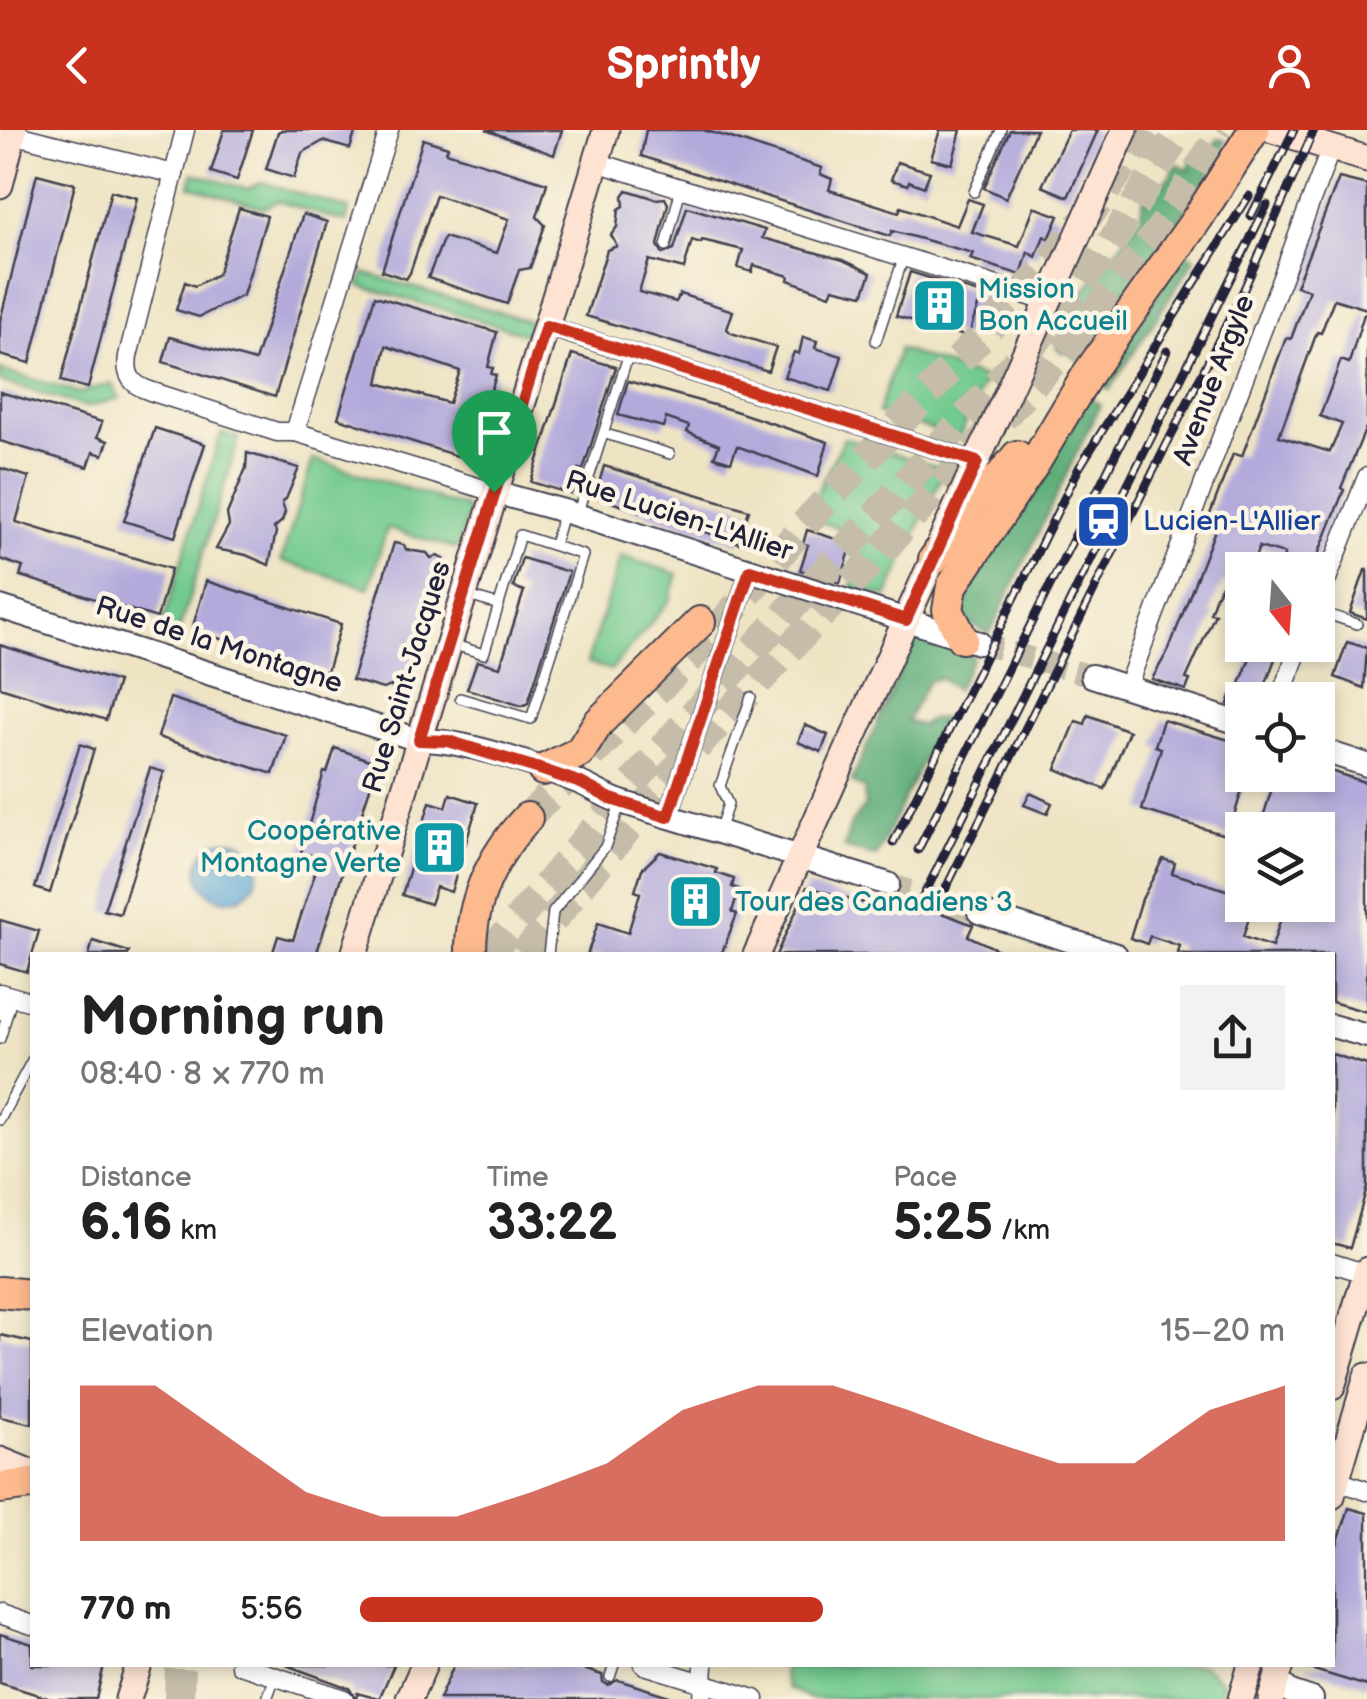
<!DOCTYPE html>
<html lang="en">
<head>
<meta charset="utf-8">
<style>
  :root { --surface:#fff; --page:#f2f2f2; --text:#222; --muted:#767676; --accent:#c8321e }
  body { margin:0; font-family:"Balsamiq Sans",sans-serif; background:var(--page); color:var(--text); height:100vh; display:flex; flex-direction:column; font-size:38px; white-space:nowrap }
  * { box-sizing:border-box; margin:0 }
  p { font-size:32px; color:var(--muted) }
  .icon { flex:none; width:55px; height:55px; fill:none; stroke:currentColor; stroke-width:2; stroke-linecap:round; stroke-linejoin:round }
  .map { position:relative; flex:1; overflow:hidden }
  .drawer { position:absolute; left:30px; top:822px; width:1305px; height:715px; display:flex; flex-direction:column; background:var(--surface); border-radius:0px; box-shadow:0 5px 15px #0003 }
  .drawer>* { flex:none }
  .needle { width:65px; rotate:163deg }
  .tools { position:absolute; left:1225px; top:422px; display:grid; gap:20px }
  .tools a { display:grid; place-items:center; width:110px; height:110px; border-radius:0px; background:var(--surface); box-shadow:0 5px 15px #0003; font-size:50px }
  .pin { position:absolute; display:grid; place-items:center; width:85px; height:85px; color:#fff; margin:-102px -42px; border-radius:50% 50% 50% 0; rotate:-45deg; box-shadow:0 0 10px #0007 }
  .pin .icon { rotate:45deg }
  .round { display:grid; place-items:center; flex:none; width:105px; height:105px; border-radius:0px; background:var(--page) }
  .summary { display:flex; align-items:center; justify-content:space-between; height:170px; padding:0 50px }
  h1 { font-size:55px; font-weight:600; line-height:75px }
  .figures { display:grid; grid-template-columns:repeat(3,1fr); gap:15px; height:170px; padding:10px 50px }
  .figures div { display:grid; align-content:center }
  .figures b { font-size:50px; font-weight:600 }
  .figures small { font-size:28px; font-weight:400 }
  .figures p { font-size:28px }
  .chart { height:280px; padding:20px 50px }
  .chart p { display:flex; justify-content:space-between }
  .chart svg { width:100%; height:180px; margin-top:10px; fill:var(--accent); opacity:.7 }
  ul { padding:0 50px; list-style:none; font-size:32px }
  li { display:grid; grid-template-columns:160px 120px 1fr; align-items:center; height:75px }
  li i { height:25px; border-radius:12px; background:var(--accent) }
  header { display:flex; justify-content:space-between; align-items:center; height:130px; padding:0 50px; background:var(--accent); color:#fff; font-size:45px; font-weight:600 }
  .map>svg:first-child { display:block }
  .green { fill:#73ca8f; stroke:#4a7665; stroke-width:2.5 }
  .forest { fill:#5eae7a; stroke:#40685a; stroke-width:2.5 }
  .water { fill:#5da8d5; stroke:#406588; stroke-width:2.5 }
  .building { fill:#b3aadb; fill-rule:evenodd }
  .lines { fill:none; stroke-linecap:round; stroke-linejoin:round }
  .tertiary-tunnel { stroke:#c5bda9; stroke-width:22; stroke-dasharray:22 11; stroke-linecap:butt }
  .trunk-tunnel { stroke:#c5bda9; stroke-width:30; stroke-dasharray:30 15; stroke-linecap:butt }
  .service-casing { stroke:#413f50; stroke-width:12 }
  .minor-casing { stroke:#413f50; stroke-width:21 }
  .tertiary-casing { stroke:#413f50; stroke-width:26 }
  .secondary-casing { stroke:#413f50; stroke-width:29 }
  .primary-casing { stroke:#413f50; stroke-width:34 }
  .trunk-casing { stroke:#413f50; stroke-width:34 }
  .service { stroke:#fff; stroke-width:9 }
  .minor { stroke:#fff; stroke-width:18 }
  .tertiary { stroke:#fff; stroke-width:22 }
  .secondary { stroke:#fee3d2; stroke-width:25 }
  .primary { stroke:#fcba8e; stroke-width:30 }
  .trunk { stroke:#fcba8e; stroke-width:30 }
  .rail-casing { stroke:#22223b; stroke-width:9 }
  .rail { stroke:#fcf5e5; stroke-width:5; stroke-dasharray:15; stroke-linecap:butt }
  .route-casing { stroke:#fff; stroke-width:20 }
  .route { stroke:#c8321e; stroke-width:12 }
  .labels { text-anchor:middle; dominant-baseline:central; stroke-width:9; stroke-linejoin:round; paint-order:stroke }
  .culture-label { font-size:28px; fill:#0d838f; stroke:#fcf5e5; text-anchor:start }
  .street-label { font-size:28px; fill:#22223b; stroke:#fcf5e5 }
  .transit-label { font-size:28px; fill:#164399; stroke:#fcf5e5; text-anchor:start }
</style>
</head>
<body>
<header><svg class="icon" aria-label="back" viewBox="0 0 24 24"><path d="M15 5l-7 7 7 7"/></svg>Sprintly<svg class="icon" aria-label="person" viewBox="0 0 24 24"><circle cx="12" cy="8" r="4"/><path d="M4 21q1-7 8-7t8 7"/></svg></header>
<div class="map">
<svg width="1367" height="1569" viewBox="0 0 1367 1569">
  <rect width="100%" height="100%" fill="#fcf5e5"/>
  <filter id="ink" filterUnits="userSpaceOnUse"><feTurbulence type="fractalNoise" baseFrequency=".01" numOctaves="2"/><feDisplacementMap in="SourceGraphic" scale="20" xChannelSelector="R" yChannelSelector="G"/><feConvolveMatrix kernelMatrix="1 2 1 2 8 2 1 2 1" color-interpolation-filters="sRGB"/></filter>
  <filter id="wash" filterUnits="userSpaceOnUse"><feTurbulence type="fractalNoise" baseFrequency=".0048" numOctaves="4" result="noise"/><feDisplacementMap in="SourceGraphic" scale="40" xChannelSelector="R" yChannelSelector="G"/><feGaussianBlur stdDeviation="2.25" result="paint"/><feColorMatrix in="noise" values="0 0 0 0 0 0 0 0 0 0 0 0 0 0 0 0 0 1.4 0 .05"/><feComposite in="paint" operator="in"/></filter>
  <g filter="url(#wash)">
    <rect width="100%" height="100%" fill="#eee4c4"/>
    <g class="green">
      <polygon points="193,43 247,59 262,52 349,79 346,92 277,71 263,78 190,56"/>
      <polygon points="364,143 530,191 526,204 360,156"/>
      <polygon points="899,219 985,249 959,308 878,283"/>
      <polygon points="0,240 80,263 111,253 120,268 86,277 0,251"/>
      <polygon points="221,303 239,308 176,510 159,505"/>
      <polygon points="844,308 940,338 943,343 887,467 851,457 866,407 805,387"/>
      <polygon points="313,329 437,368 437,370 464,376 468,383 457,419 387,398 369,458 281,431"/>
      <polygon points="621,426 678,444 670,470 611,540 587,533"/>
      <polygon points="786,1535 1203,1535 1223,1552 1219,1569 811,1569 788,1558 783,1544"/>
    </g>
    <g class="forest">
      <polygon points="1218,9 1226,11 1202,58 1079,231 1066,221 1063,223 1056,217 1065,209 1071,174 1108,133 1140,86 1144,68 1170,47 1175,36 1179,34 1189,41 1191,28 1206,26"/>
      <polygon points="1186,122 1195,129 1109,260 1104,257 1104,246"/>
      <polygon points="1089,268 1100,275 990,503 962,492 954,474"/>
      <polygon points="922,509 973,525 972,529 956,560 940,548 928,551 907,591 922,596 929,590 943,588 876,727 844,718 851,693 865,676 864,658 851,652 914,511"/>
    </g>
    <circle class="water" cx="228" cy="740" r="30"/>
    <g id="blocks">
      <g class="building">
        <polygon points="224,0 253,0 237,50 211,42"/>
        <polygon points="282,0 356,0 350,19 323,11 302,23 294,48 266,39 278,2"/>
        <polygon points="486,0 562,0 554,25"/>
        <polygon points="646,0 703,0 728,7 822,38 820,44 832,49 829,60 899,82 901,77 957,96 968,69 983,74 972,102 1019,116 1034,77 1059,86 1049,109 1044,106 1036,127 1028,122 1021,145 970,129 973,123 892,101 890,106 641,26"/>
        <polygon points="940,0 961,0 952,34 931,29"/>
        <polygon points="1010,0 1036,0 1006,68 984,58"/>
        <polygon points="1069,0 1098,0 1068,67 1042,56"/>
        <polygon points="423,9 448,17 446,22 547,53 537,87 545,95 530,138 519,140 507,174 428,148 444,107 497,123 509,89 436,65 410,143 406,149 382,141"/>
        <polygon points="897,32 930,42 924,57 909,51 908,55 891,50"/>
        <polygon points="37,44 75,54 30,233 0,225 0,191"/>
        <polygon points="1339,48 1367,55 1367,179 1334,169 1321,203 1317,202 1279,306 1330,322 1342,294 1320,286 1341,230 1349,233 1364,184 1367,184 1367,295 1341,358 1344,360 1315,432 1308,440 1278,440 1285,424 1259,417 1251,438 1236,432 1228,454 1223,452 1216,466 1210,483 1215,484 1186,549 1190,550 1186,560 1152,549 1169,519 1219,390 1209,387 1233,324 1242,326 1286,208 1291,209 1309,160 1296,156"/>
        <polygon points="627,60 656,69 665,68 668,74 658,115 663,124 674,119 687,77 765,100 762,108 843,130 871,143 863,165 833,158 830,165 788,150 789,146 754,135 752,142 738,138 743,120 702,110 701,113 692,110 684,139 649,130 639,162 676,172 680,164 733,181 727,199 731,203 776,217 768,241 586,186 607,120 617,116 611,105 617,97 619,79 624,76 623,66"/>
        <polygon points="111,61 137,68 88,258 61,251"/>
        <polygon points="239,78 267,86 243,165 199,187 176,180 185,152 195,156 218,144"/>
        <polygon points="303,84 327,92 275,267 163,232 170,207 255,231"/>
        <polygon points="910,142 982,164 968,207 896,186"/>
        <path d="M375,166L497,202L488,237L493,238L491,244L496,245L483,288L477,286L476,292L472,291L460,327L338,288ZM386,216L460,241L449,273L378,253Z"/>
        <polygon points="803,207 817,211 815,218 842,226 831,261 784,247 794,222 799,224"/>
        <polygon points="572,224 616,237 583,340 579,339 571,364 531,352"/>
        <polygon points="628,251 735,281 828,312 818,346 737,316 731,332 714,327 719,315 687,302 689,296 666,288 663,297 618,285"/>
        <polygon points="0,262 102,292 97,307 108,311 103,325 93,322 88,337 0,311"/>
        <polygon points="155,298 205,314 175,407 124,391"/>
        <polygon points="247,323 299,338 286,369 282,372 285,382 282,391 274,398 276,402 269,435 246,425 216,419 229,395 227,384 246,338"/>
        <polygon points="604,336 749,380 739,413 595,367"/>
        <polygon points="0,338 29,347 16,392 171,439 157,488 20,446 23,437 0,429"/>
        <polygon points="807,400 852,414 840,453 800,440 808,415 803,414"/>
        <polygon points="394,413 404,415 406,420 427,423 431,428 437,426 444,429 425,491 430,493 427,504 422,502 400,573 391,556 383,559 352,550"/>
        <polygon points="522,428 569,442 528,573 522,576 467,559 477,531 500,537 524,461 513,457"/>
        <polygon points="1365,440 1367,440 1367,489 1350,483"/>
        <polygon points="206,451 341,494 327,542 192,500"/>
        <polygon points="1347,512 1367,518 1364,558 1335,547"/>
        <polygon points="0,515 118,552 106,590 0,557"/>
        <polygon points="1255,515 1280,515 1260,570 1242,570 1242,578 1228,574 1232,563 1236,564"/>
        <polygon points="170,568 286,605 273,644 158,607"/>
        <polygon points="1088,585 1129,601 1105,659 1056,639 1076,591 1085,594"/>
        <polygon points="1163,590 1242,614 1242,645 1318,645 1318,637 1367,653 1367,882 1332,872 1332,825 1186,825 1178,823 1180,816 1150,806 1147,814 1130,808 1142,769 1163,729 1175,733 1172,743 1242,765 1242,775 1253,775 1243,807 1272,817 1285,775 1318,775 1318,750 1324,727 1318,725 1318,700 1259,700 1272,658 1245,650 1228,706 1142,680 1161,618 1155,616"/>
        <polygon points="805,595 828,605 821,622 798,612"/>
        <polygon points="80,614 94,619 50,763 35,758"/>
        <polygon points="335,618 378,633 316,825 272,825 278,806 293,810 320,728 301,722 324,642 327,643"/>
        <polygon points="150,638 164,642 120,784 104,780"/>
        <polygon points="1030,663 1052,673 1047,684 1024,675"/>
        <polygon points="450,664 478,673 451,762 436,757 430,774 402,765 430,672 446,677"/>
        <polygon points="660,722 717,739 716,743 734,749 732,757 739,759 732,782 737,784 721,825 587,825 598,793 628,803 640,763 635,761 642,739"/>
        <polygon points="807,757 875,776 880,767 892,768 950,786 973,795 968,806 1009,825 776,825"/>
        <polygon points="0,790 39,801 27,842 0,834"/>
        <polygon points="93,811 129,822 128,825 89,825"/>
        <polygon points="1332,924 1367,935 1367,1057 1350,1118 1332,1113"/>
        <polygon points="0,1205 32,1212 32,1294 0,1287"/>
        <polygon points="1349,1378 1367,1383 1367,1556 1307,1538 1308,1535 1332,1535 1332,1430"/>
        <polygon points="0,1504 32,1514 32,1535 104,1535 96,1569 51,1569 0,1553"/>
        <polygon points="286,1535 394,1535 379,1569 357,1563 356,1569 349,1558"/>
        <polygon points="454,1535 571,1535 602,1545 603,1552 608,1555 618,1550 669,1566 669,1569 439,1569"/>
      </g>
    </g>
  </g>
  <g filter="url(#ink)">
    <use href="#blocks" fill-opacity="0" stroke="#413f50" stroke-width="2.5"/>
    <g class="lines">
      <g class="tertiary-tunnel">
        <polyline points="979,513 1092,546"/>
        <polyline points="888,754 979,782"/>
      </g>
      <g class="trunk-tunnel">
        <polyline points="527,688 713,505 810,388 1038,146 1093,80 1147,0"/>
        <polyline points="488,825 660,621 1040,206 1116,106 1180,0"/>
        <polyline points="524,825 682,632 875,428 1082,200 1165,93 1223,0"/>
        <polyline points="179,1569 180,1535"/>
      </g>
      <defs>
        <g id="service">
          <polyline points="974,62 1001,0"/>
          <polyline points="666,116 681,58"/>
          <polyline points="876,211 903,129"/>
          <polyline points="609,305 670,324"/>
          <polyline points="578,382 629,223"/>
          <polyline points="554,415 563,384"/>
          <polyline points="468,466 499,475"/>
          <polyline points="1318,481 1357,494"/>
          <polyline points="451,514 484,524 520,405 583,425 531,589 460,568"/>
          <polyline points="719,701 728,674 720,656 751,567"/>
          <polyline points="548,825 553,782 605,717 620,675"/>
          <polyline points="0,885 5,864"/>
          <polyline points="0,909 13,866"/>
          <polyline points="0,990 32,930"/>
          <polyline points="610,1547 614,1535"/>
          <polyline points="267,1569 275,1547"/>
        </g>
        <g id="minor">
          <path d="M185,0L128,226C125,246 132,255 150,261L277,302H295L494,362"/>
          <polyline points="0,1 174,44"/>
          <polyline points="596,32 1049,172"/>
          <polyline points="545,196 977,332"/>
          <polyline points="295,302 389,0"/>
          <polyline points="1318,472 1367,347"/>
          <polyline points="1127,557 1331,18"/>
          <polyline points="1279,570 1300,515"/>
          <polyline points="668,687 750,440"/>
          <polyline points="0,863 32,872"/>
          <polyline points="1332,1133 1367,1144"/>
          <polyline points="1332,1349 1367,1361"/>
          <polyline points="0,1484 32,1495"/>
          <polyline points="240,1535 344,1569"/>
          <polyline points="644,1535 755,1569"/>
          <polyline points="702,1569 704,1535"/>
        </g>
        <g id="tertiary">
          <polyline points="494,362 564,381 979,513"/>
          <path d="M0,477L419,610C464,610 535,635 578,652C593,658 606,667 621,672L888,754"/>
          <polyline points="1092,546 1242,594"/>
          <polyline points="1318,619 1367,635"/>
          <polyline points="979,782 1116,825"/>
          <polyline points="1332,896 1367,906"/>
          <polyline points="1277,1551 1291,1562 1312,1569"/>
        </g>
        <g id="secondary">
          <polyline points="1273,0 1367,29"/>
          <polyline points="0,55 14,0"/>
          <polyline points="354,825 606,0"/>
          <polyline points="756,825 1125,0"/>
          <polyline points="1332,1257 1367,1140"/>
          <polyline points="0,1330 32,1343"/>
          <polyline points="1332,1366 1367,1246"/>
          <polyline points="128,1569 139,1535"/>
          <polyline points="409,1569 424,1535"/>
          <polyline points="1241,1569 1251,1535"/>
          <polyline points="1271,1569 1281,1535"/>
        </g>
        <polyline id="primary" points="0,1162 32,1165"/>
        <g id="trunk">
          <polyline points="934,429 1017,326"/>
          <polyline points="962,508 948,480 952,456 1034,334 1089,242 1197,89 1254,0"/>
          <polyline points="543,640 580,622 598,593 700,492"/>
          <path d="M471,825C470,772 492,726 527,688"/>
          <polyline points="0,1358 32,1354"/>
        </g>
      </defs>
      <use href="#service" class="service-casing"/>
      <use href="#minor" class="minor-casing"/>
      <use href="#tertiary" class="tertiary-casing"/>
      <use href="#secondary" class="secondary-casing"/>
      <use href="#primary" class="primary-casing"/>
      <use href="#trunk" class="trunk-casing"/>
      <use href="#service" class="service"/>
      <use href="#minor" class="minor"/>
      <use href="#tertiary" class="tertiary"/>
      <use href="#secondary" class="secondary"/>
      <use href="#primary" class="primary"/>
      <use href="#trunk" class="trunk"/>
      <defs>
        <g id="rail">
          <polyline points="1251,86 1294,0"/>
          <polyline points="893,713 1079,338 1249,66"/>
          <polyline points="918,720 1167,221"/>
          <polyline points="920,773 1267,75"/>
          <polyline points="936,778 1244,159 1314,0"/>
        </g>
      </defs>
      <use href="#rail" class="rail-casing"/>
      <use href="#rail" class="rail"/>
    </g>
  </g>
  <g class="lines" filter="url(#ink)">
    <defs>
      <polygon id="route" points="546,196 977,332 906,490 750,440 668,687 611,669 581,653 543,640 448,611 419,610"/>
    </defs>
    <use href="#route" class="route-casing"/>
    <use href="#route" class="route"/>
  </g>
  <defs>
    <symbol id="building-square" viewBox="-11 -11 22 22"><rect x="-9" y="-9" width="18" height="18" rx="4" fill="#0f9aa8" stroke="#fcf5e5"/><path d="M-4-6H4V6H1V3H-1V6H-4ZM-2.5-4.3h1.7v1.8h-1.7ZM.8-4.3h1.7v1.8H.8ZM-2.5-1h1.7V.8h-1.7ZM.8-1h1.7V.8H.8Z" fill="#fff"/></symbol>
    <symbol id="station-square" viewBox="-11 -11 22 22"><rect x="-9" y="-9" width="18" height="18" rx="4" fill="#1a4fb4" stroke="#fcf5e5"/><path d="M-3-6H3Q5-6 5-4V2Q5 4 3 4L4.5 6H3L1.5 4h-3L-3 6H-4.5L-3 4Q-5 4-5 2V-4Q-5-6-3-6ZM-3.5-4v3h7v-3ZM-3.5 1v1.5H-2V1ZM2 1v1.5H3.5V1Z" fill="#fff"/></symbol>
  </defs>
  <g fill-rule="evenodd">
    <use href="#building-square" x="908" y="144" width="63" height="63"/>
    <use href="#station-square" x="1072" y="360" width="63" height="63"/>
    <use href="#building-square" x="408" y="686" width="63" height="63"/>
    <use href="#building-square" x="664" y="740" width="63" height="63"/>
  </g>
  <g class="labels">
    <g class="culture-label">
      <text x="978" y="159">Mission<tspan x="978" dy="32">Bon Accueil</tspan></text>
      <text x="401" y="701" text-anchor="end">Coopérative<tspan x="401" dy="32">Montagne Verte</tspan></text>
      <text x="735" y="772">Tour des Canadiens 3</text>
    </g>
    <g class="street-label">
      <text transform="translate(1214 250) rotate(-69)">Avenue Argyle</text>
      <text transform="translate(679 386) rotate(18)">Rue Lucien-L'Allier</text>
      <text transform="translate(219 515) rotate(18)">Rue de la Montagne</text>
      <text transform="translate(407 547) rotate(-73)">Rue Saint-Jacques</text>
    </g>
    <g class="transit-label">
      <text x="1143" y="391">Lucien-L'Allier</text>
    </g>
  </g>
</svg>
<div class="tools">
<a><svg class="needle" viewBox="-14 -14 28 28"><path d="M0-13l5 13h-10z" fill="#e53935"/><path d="M0 13l5-13h-10z" fill="#767676"/></svg></a>
<a><svg class="icon" aria-label="locate" viewBox="0 0 24 24"><circle cx="12" cy="12" r="6"/><path d="M12 2v4M12 18v4M2 12h4M18 12h4"/></svg></a>
<a><svg class="icon" aria-label="layers" viewBox="0 0 24 24"><path d="M12 4l9 5-9 5-9-5zM3 14l9 5 9-5"/></svg></a>
</div>
<div class="pin" style="left:494px;top:362px;background:#1e9e55"><svg class="icon" aria-label="arrive" viewBox="0 0 24 24"><path d="M6 21V4h12l-3 4 3 4H6"/></svg></div>
<section class="drawer">
<div class="summary"><div><h1>Morning run</h1><p>08:40 · 8 × 770 m</p></div><a class="round"><svg class="icon" aria-label="share" viewBox="0 0 24 24"><path d="M12 15V3M7 8l5-5 5 5M5 13v7h14v-7"/></svg></a></div>
<div class="figures">
<div><p>Distance</p><b>6.16<small> km</small></b></div>
<div><p>Time</p><b>33:22</b></div>
<div><p>Pace</p><b>5:25<small> /km</small></b></div>
</div>
<div class="chart"><p><span>Elevation</span>15–20 m</p>
<svg viewBox="0 0 160 44" preserveAspectRatio="none"><path d="M0 44V6L10 6L20 19L30 32L40 38L50 38L60 32L70 25L80 12L90 6L100 6L110 12L120 19L130 25L140 25L150 12L160 6V44z"/></svg>
</div>
<ul>
<li><b>770 m</b>5:56<i style="width:50%"></i></li>
</ul>
</section>
</div>
</body>
</html>
